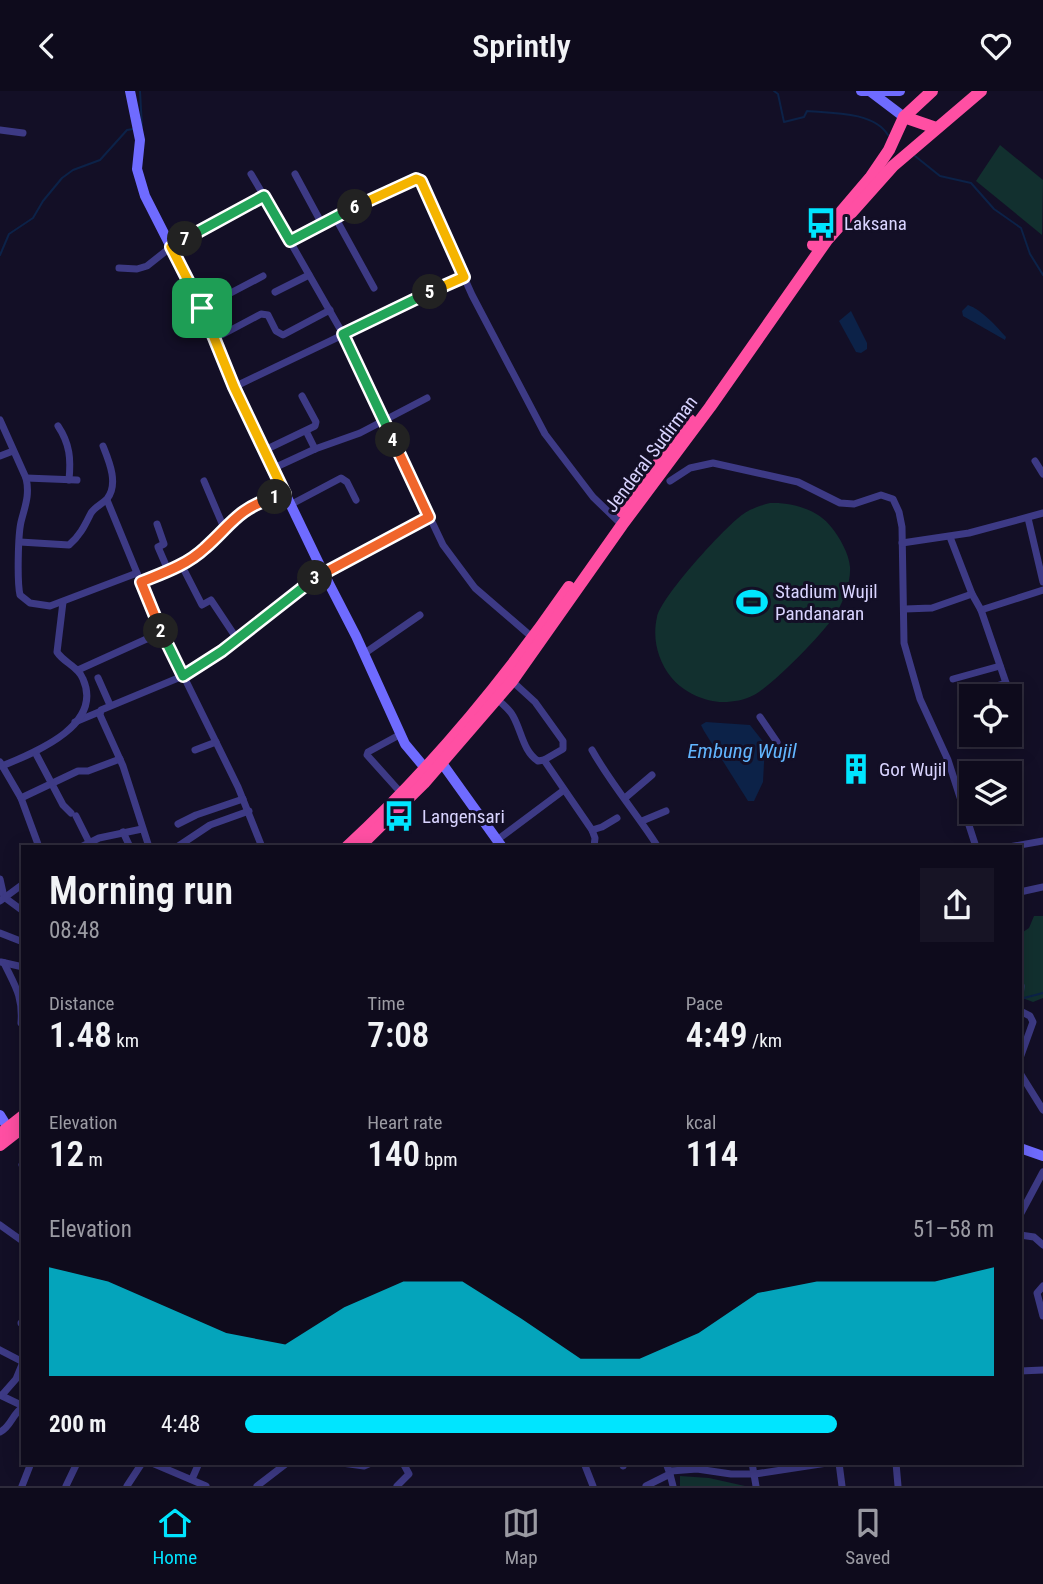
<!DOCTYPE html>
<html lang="en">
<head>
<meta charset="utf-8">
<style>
  :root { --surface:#0e0b1c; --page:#171425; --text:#f1f3f6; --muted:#9b9ba3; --line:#2e2b3b; --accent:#00e5ff }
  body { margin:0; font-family:"Roboto Condensed",sans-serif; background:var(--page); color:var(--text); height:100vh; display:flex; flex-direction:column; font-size:26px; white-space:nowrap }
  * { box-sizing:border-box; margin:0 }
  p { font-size:23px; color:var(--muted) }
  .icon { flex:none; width:38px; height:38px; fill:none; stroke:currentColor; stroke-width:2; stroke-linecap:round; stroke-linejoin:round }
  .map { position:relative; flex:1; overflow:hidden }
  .sheet { position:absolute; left:21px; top:754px; width:1001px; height:620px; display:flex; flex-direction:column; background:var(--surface); border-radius:0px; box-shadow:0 4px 18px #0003,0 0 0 2px var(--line) }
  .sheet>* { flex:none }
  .buttons { position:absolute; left:959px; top:593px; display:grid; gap:14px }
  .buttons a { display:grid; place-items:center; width:63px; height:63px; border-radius:0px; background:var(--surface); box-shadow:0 4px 18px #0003,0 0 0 2px var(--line); font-size:35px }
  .pin { position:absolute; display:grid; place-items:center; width:60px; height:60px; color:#fff; margin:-30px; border-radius:14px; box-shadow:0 4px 10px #0006 }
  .km { position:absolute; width:35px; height:35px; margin:-18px; border-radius:50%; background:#222; color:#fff; font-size:19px; line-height:35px; text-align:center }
  .round { display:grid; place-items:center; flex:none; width:74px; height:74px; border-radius:0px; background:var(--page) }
  .headline { display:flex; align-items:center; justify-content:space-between; height:119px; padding:0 28px }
  h1 { font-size:38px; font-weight:600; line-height:52px }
  .stats { display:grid; grid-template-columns:repeat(3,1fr); gap:10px; height:119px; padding:7px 28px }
  .stats div { display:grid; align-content:center }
  .stats b { font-size:35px; font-weight:600 }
  .stats small { font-size:19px; font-weight:400 }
  .stats p { font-size:19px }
  .chart { height:196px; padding:14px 28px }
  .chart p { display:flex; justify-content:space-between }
  .chart svg { width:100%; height:126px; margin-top:7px; fill:var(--accent); opacity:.7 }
  ul { padding:0 28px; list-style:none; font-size:23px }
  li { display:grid; grid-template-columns:112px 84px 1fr; align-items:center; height:52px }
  li i { height:18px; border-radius:9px; background:var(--accent) }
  header { display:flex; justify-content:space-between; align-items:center; height:91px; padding:0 28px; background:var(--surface); font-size:32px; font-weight:600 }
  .dock { display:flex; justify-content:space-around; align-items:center; height:98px; border-top:2px solid var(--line); background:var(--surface); font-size:19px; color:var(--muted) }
  .dock a { display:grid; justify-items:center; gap:4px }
  .dock .selected { color:var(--accent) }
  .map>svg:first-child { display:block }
  .green { fill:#12302f }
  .water { fill:#0c2248 }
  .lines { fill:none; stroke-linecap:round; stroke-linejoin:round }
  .stream { stroke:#0c2248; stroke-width:2 }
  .street { stroke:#3d3a85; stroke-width:7 }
  .secondary { stroke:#6f6bff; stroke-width:10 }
  .highway { stroke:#ff4fa3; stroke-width:12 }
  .split-1-casing { stroke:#fff; stroke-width:14 }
  .split-2-casing { stroke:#fff; stroke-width:14 }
  .split-3-casing { stroke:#fff; stroke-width:14 }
  .split-4-casing { stroke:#fff; stroke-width:14 }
  .split-5-casing { stroke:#fff; stroke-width:14 }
  .split-6-casing { stroke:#fff; stroke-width:14 }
  .split-7-casing { stroke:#fff; stroke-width:14 }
  .split-8-casing { stroke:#fff; stroke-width:14 }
  .split-1 { stroke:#f5b400; stroke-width:9 }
  .split-2 { stroke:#f0652b; stroke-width:9 }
  .split-3 { stroke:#22a559; stroke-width:9 }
  .split-4 { stroke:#f0652b; stroke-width:9 }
  .split-5 { stroke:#22a559; stroke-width:9 }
  .split-6 { stroke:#f5b400; stroke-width:9 }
  .split-7 { stroke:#22a559; stroke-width:9 }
  .split-8 { stroke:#f5b400; stroke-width:9 }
  .labels { text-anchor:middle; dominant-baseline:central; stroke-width:6; stroke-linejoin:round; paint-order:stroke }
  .poi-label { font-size:19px; fill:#d9d4ff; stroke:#130f26; text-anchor:start }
  .street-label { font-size:19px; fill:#d9d4ff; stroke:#130f26 }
  .water-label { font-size:21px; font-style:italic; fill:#62b6ff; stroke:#130f26 }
</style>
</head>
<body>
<header><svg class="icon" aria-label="back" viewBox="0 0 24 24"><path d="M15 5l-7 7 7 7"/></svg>Sprintly<svg class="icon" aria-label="heart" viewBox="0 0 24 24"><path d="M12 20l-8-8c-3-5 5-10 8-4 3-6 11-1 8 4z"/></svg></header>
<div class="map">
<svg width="1043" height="1395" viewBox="0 0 1043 1395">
  <rect width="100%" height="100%" fill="#130f26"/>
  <g class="green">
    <polygon points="1000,54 1043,89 1042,144 976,90"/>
    <path d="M770,412C793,411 819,419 832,437C840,447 849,463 850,476C851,490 844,509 837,521C826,540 773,594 754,604C744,609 734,611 723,611C705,611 683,601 671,586C658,570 652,548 657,526C662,505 719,443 737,428C747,419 758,415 770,412Z"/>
    <polygon points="1034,825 1043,825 1043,907 1033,911 1020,906 1020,843 1029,837"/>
    <polygon points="680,1385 709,1387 745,1395 680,1395"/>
  </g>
  <g class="water">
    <path d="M968,214C982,219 996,235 1006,246L1005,249L963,225L962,220Z"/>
    <polygon points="851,220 867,252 867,258 861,262 856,261 839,230"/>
    <polygon points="706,631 750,634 765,653 763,691 754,710 748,710 704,640 701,634"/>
  </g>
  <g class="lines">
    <g class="stream">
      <polyline points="140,0 142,36"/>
      <path d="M774,0L778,3L784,31L804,26L807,20C833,22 874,21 888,44"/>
      <polyline points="915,65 940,85 971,92 994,118 1021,137 1030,163 1043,184"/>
      <polyline points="0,164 9,143 33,127 43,110 62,87 73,79 100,69 127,39 133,38"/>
      <polyline points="1024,907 1043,902"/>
    </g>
    <g class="street">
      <polyline points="0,39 23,42"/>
      <polyline points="251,83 264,105"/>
      <polyline points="295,83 322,133"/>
      <polyline points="335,126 374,197"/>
      <polyline points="290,150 410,91 416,88 421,90 472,204 545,343 593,406 622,434"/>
      <polyline points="119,177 137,178 147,175 171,156 264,105 343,243 443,454 475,497 533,547"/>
      <polyline points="275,201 309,184"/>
      <polyline points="202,217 263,185"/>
      <polyline points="214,248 261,223 268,224 276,240 283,244 330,219"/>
      <polyline points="234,296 464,186"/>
      <path d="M0,329L26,387C30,404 25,415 21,431C18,444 17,491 20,504L30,512L50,515L137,482L162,541L238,696L262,756"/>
      <path d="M58,335C70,353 71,368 69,389"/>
      <polyline points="306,340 315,358"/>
      <polyline points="265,359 315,335 316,331 302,305"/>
      <polyline points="0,365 13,360"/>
      <polyline points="1035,370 1043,383"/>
      <polyline points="274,377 315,358 360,342 427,307"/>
      <polyline points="26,387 77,389"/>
      <polyline points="204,390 224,437"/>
      <polyline points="670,390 690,377 713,372 798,391 840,412 854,413 881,404 893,408 899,421 902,436 904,552 920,608 948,669 976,756"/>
      <polyline points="107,409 137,482"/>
      <polyline points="290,414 341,387 347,391 356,409"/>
      <polyline points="1028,427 1043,491"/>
      <polyline points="157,433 164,453 158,456 168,479"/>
      <polyline points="950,446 972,503 981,519 1043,499"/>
      <path d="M20,451L69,454C80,445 85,434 91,422C95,416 102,413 107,408C119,393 109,370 103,355"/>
      <polyline points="902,452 969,442 1043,422"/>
      <polyline points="181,473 202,514 211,509 237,548"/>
      <polyline points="141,491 186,471 205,457 242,420 258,412 285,403"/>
      <polyline points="905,518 932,517 972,503"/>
      <polyline points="981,519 1015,618"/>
      <polyline points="365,562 420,524"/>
      <polyline points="78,579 162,541"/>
      <polyline points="98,587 110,614"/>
      <polyline points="953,588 1000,575"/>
      <polyline points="512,590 535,611 563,650 563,658 544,669 592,739 595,747 594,756"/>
      <polyline points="980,600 1006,592"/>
      <path d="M498,609C504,614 510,619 513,625C522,641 523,660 538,670L544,669"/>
      <polyline points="760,626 777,651"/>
      <polyline points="75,631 99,621"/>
      <polyline points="401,643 368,661 367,664 402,703"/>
      <polyline points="195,659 216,651"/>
      <path d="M592,659C611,693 637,723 658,756"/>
      <polyline points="35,661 63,714 71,722"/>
      <polyline points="0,671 21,707 39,756"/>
      <path d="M2,675C33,662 104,635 83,588C78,575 64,572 57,561L63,511"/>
      <polyline points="21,707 78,680 88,680 120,668"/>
      <polyline points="625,707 652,684"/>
      <polyline points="76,725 89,751"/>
      <polyline points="642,730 666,720"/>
      <polyline points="178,733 196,724 243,708"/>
      <polyline points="592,739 602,736 617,727"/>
      <polyline points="123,741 130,756"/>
      <polyline points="497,749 564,699"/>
      <polyline points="81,756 99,747 142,738"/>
      <polyline points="149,756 123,675 100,624 101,619 183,585 221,560 323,481 429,426"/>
      <polyline points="177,756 210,734 249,720"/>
      <polyline points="1009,756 1043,750"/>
      <polyline points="0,788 4,806 23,820"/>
      <polyline points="1020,801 1043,796"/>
      <polyline points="0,810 23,793"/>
      <polyline points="0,842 23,851"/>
      <polyline points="1,871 23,876"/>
      <path d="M4,872C15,895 23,905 21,932"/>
      <polyline points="1020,907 1021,895"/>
      <polyline points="1020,920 1030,925 1033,931 1020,967"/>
      <polyline points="1020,982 1043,1019"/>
      <polyline points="22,1074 23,1076"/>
      <polyline points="1020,1124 1043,1081"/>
      <polyline points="0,1134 21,1149"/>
      <polyline points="1020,1144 1034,1146 1043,1154"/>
      <polyline points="1043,1195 1037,1202 1043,1225"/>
      <polyline points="21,1232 23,1232"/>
      <polyline points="0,1259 23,1271"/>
      <polyline points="1020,1280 1043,1279"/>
      <polyline points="0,1304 23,1315"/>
      <polyline points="2,1304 16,1288 23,1271"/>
      <path d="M0,1341C11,1336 12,1323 23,1316"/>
      <polyline points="152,1372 206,1395"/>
      <polyline points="342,1372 364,1375 371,1372"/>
      <polyline points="584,1372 593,1395"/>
      <polyline points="622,1372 623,1375"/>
      <polyline points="666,1372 670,1383 671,1380 697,1378 731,1383 755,1383 827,1372"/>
      <polyline points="752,1372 756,1395"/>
      <polyline points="839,1372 842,1395"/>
      <polyline points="896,1372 898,1395"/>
      <polyline points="192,1388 199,1372"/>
      <polyline points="22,1395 31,1372"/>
      <polyline points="66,1395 77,1372"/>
      <polyline points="127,1395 142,1372"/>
      <polyline points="257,1395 287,1372"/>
      <polyline points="397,1395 409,1383 403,1372"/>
      <polyline points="646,1395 670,1383 673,1395"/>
    </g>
    <g class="secondary">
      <polyline points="130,0 140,49 137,78 145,105 202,217 234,296 323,481 356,545 405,653 425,677"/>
      <polyline points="861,0 900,0"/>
      <polyline points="871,1 904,26"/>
      <polyline points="439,668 502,756"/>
      <polyline points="0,1024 8,1037"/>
      <polyline points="1020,1057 1043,1065"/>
    </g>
    <g class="highway">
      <polyline points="904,26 936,37"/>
      <polyline points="813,154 870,87 889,59 904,26 932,0"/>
      <polyline points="622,421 690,329"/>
      <path d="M347,756C431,678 504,590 569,496"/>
      <polyline points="359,756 424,692 512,590 622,434 710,316 827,149 893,75 981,0"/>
      <polyline points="0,1043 23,1025"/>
      <polyline points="0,1054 23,1036"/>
    </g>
  </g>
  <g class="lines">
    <defs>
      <polyline id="split-1" points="202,217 234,296 285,403 275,406"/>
      <path id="split-2" d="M161,540L141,491C163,482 187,474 205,457C232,433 237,418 275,406"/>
      <polyline id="split-3" points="161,540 183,585 222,560 315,487"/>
      <polyline id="split-4" points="315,487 429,426 393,349"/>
      <polyline id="split-5" points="393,349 343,243 430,201"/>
      <polyline id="split-6" points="355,116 416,88 421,90 464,186 430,201"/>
      <polyline id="split-7" points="185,148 264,105 290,150 355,116"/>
      <polyline id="split-8" points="185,148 171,156 202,217"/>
    </defs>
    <use href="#split-1" class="split-1-casing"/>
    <use href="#split-2" class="split-2-casing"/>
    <use href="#split-3" class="split-3-casing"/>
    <use href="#split-4" class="split-4-casing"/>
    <use href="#split-5" class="split-5-casing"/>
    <use href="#split-6" class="split-6-casing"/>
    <use href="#split-7" class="split-7-casing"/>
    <use href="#split-8" class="split-8-casing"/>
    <use href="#split-1" class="split-1"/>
    <use href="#split-2" class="split-2"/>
    <use href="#split-3" class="split-3"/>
    <use href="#split-4" class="split-4"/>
    <use href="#split-5" class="split-5"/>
    <use href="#split-6" class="split-6"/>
    <use href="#split-7" class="split-7"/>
    <use href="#split-8" class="split-8"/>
  </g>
  <defs>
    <symbol id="bus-bare" viewBox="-9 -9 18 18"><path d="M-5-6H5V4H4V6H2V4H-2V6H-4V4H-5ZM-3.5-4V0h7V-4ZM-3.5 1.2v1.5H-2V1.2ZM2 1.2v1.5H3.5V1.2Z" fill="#00e5ff" stroke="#130f26" stroke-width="2.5" paint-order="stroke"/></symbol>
    <symbol id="stadium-bare" viewBox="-9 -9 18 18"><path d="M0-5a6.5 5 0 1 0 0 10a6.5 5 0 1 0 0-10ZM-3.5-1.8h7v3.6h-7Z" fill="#00e5ff" stroke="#130f26" stroke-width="2.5" paint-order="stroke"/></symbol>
    <symbol id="building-bare" viewBox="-9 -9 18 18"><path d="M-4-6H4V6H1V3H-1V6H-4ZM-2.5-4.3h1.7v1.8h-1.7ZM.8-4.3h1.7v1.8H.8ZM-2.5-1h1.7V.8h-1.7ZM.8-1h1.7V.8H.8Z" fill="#00e5ff" stroke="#130f26" stroke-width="2.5" paint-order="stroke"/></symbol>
  </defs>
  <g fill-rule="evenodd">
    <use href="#bus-bare" x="799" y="110" width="44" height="44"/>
    <use href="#stadium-bare" x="730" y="489" width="44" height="44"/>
    <use href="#building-bare" x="834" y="656" width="44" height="44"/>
    <use href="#bus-bare" x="377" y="703" width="44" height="44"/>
  </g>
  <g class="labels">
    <g class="poi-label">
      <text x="844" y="132">Laksana</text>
      <text x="775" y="500">Stadium Wujil<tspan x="775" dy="22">Pandanaran</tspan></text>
      <text x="879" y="678">Gor Wujil</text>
      <text x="422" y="725">Langensari</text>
    </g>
    <g class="street-label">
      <text transform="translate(651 363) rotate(-53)">Jenderal Sudirman</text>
    </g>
    <g class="water-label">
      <text x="742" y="660">Embung Wujil</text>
    </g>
  </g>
</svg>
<div class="buttons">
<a><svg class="icon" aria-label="locate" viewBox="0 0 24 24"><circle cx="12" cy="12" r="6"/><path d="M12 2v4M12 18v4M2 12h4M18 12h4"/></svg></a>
<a><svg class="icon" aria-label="layers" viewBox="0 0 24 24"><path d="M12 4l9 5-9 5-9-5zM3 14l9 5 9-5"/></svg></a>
</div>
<div class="pin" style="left:202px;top:217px;background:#1e9e55"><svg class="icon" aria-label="arrive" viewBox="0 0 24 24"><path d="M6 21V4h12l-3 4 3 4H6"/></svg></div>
<b class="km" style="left:275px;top:406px">1</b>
<b class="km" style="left:161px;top:540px">2</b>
<b class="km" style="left:315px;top:487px">3</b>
<b class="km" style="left:393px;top:349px">4</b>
<b class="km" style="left:430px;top:201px">5</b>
<b class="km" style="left:355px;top:116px">6</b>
<b class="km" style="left:185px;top:148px">7</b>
<section class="sheet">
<div class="headline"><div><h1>Morning run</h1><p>08:48</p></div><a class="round"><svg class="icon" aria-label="share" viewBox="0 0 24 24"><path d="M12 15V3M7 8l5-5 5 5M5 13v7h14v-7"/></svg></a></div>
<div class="stats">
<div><p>Distance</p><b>1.48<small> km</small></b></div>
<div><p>Time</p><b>7:08</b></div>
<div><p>Pace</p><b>4:49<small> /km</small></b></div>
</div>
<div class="stats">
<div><p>Elevation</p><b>12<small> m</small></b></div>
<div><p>Heart rate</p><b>140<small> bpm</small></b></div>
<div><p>kcal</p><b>114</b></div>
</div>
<div class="chart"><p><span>Elevation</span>51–58 m</p>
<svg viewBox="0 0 160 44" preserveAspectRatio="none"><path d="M0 44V6L10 11L20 20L30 29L40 33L50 20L60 11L70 11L80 24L90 38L100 38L110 29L120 15L130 11L140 11L150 11L160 6V44z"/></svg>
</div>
<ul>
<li><b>200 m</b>4:48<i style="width:79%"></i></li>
</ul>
</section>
</div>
<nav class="dock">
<a class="selected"><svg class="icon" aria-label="home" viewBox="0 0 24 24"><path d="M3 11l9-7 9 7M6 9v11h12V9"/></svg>Home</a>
<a><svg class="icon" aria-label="map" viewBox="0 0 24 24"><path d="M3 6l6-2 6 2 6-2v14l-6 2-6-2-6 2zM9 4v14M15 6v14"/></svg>Map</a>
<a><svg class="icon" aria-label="saved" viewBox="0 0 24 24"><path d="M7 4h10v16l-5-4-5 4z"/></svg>Saved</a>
</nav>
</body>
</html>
